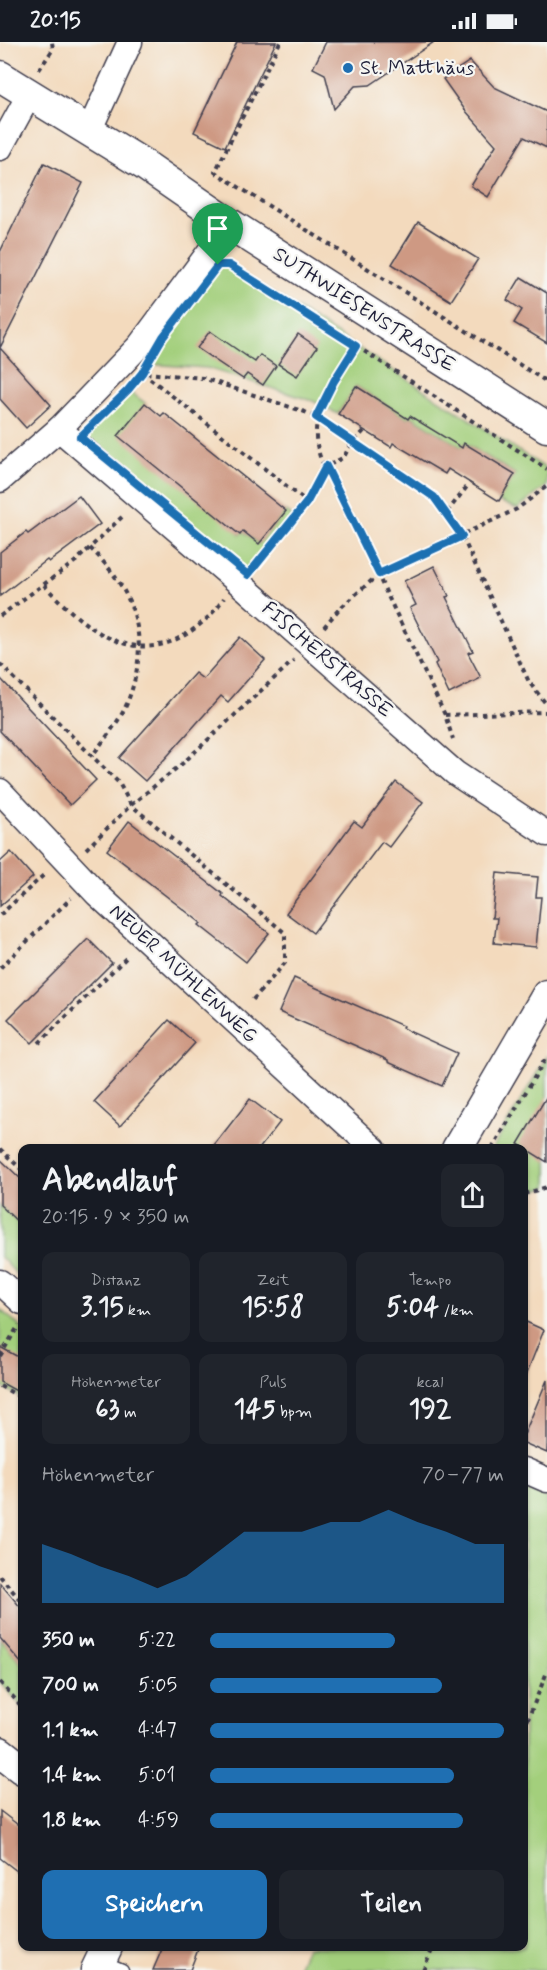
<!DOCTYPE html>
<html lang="de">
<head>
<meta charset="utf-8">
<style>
  :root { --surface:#171b24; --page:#20242c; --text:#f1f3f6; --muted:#9ea1a6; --accent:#1f6fb2 }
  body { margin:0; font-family:Mynerve,sans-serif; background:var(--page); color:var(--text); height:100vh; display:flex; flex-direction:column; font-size:22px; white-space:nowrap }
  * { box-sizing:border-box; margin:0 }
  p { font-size:20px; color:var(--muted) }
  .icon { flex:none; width:33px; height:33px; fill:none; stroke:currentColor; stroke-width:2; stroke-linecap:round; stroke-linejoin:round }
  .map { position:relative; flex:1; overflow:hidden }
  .side { position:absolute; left:18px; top:1102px; width:510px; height:807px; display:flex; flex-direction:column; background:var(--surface); border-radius:12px; box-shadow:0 2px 4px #0004 }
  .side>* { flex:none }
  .pin { position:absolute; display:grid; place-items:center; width:51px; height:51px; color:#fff; margin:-62px -26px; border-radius:50% 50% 50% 0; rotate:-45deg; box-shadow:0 0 6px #0007 }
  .pin .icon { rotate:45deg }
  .round { display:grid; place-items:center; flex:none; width:63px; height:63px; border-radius:12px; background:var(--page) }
  .summary { display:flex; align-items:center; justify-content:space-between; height:102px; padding:0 24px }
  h1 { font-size:33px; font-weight:700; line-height:45px }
  .figures { display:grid; grid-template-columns:repeat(3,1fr); gap:9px; height:102px; padding:6px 24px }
  .figures div { display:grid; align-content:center; border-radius:12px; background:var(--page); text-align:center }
  .figures b { font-size:26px; font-weight:700 }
  .figures small { font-size:16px; font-weight:400 }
  .figures p { font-size:16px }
  .chart { height:168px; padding:12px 24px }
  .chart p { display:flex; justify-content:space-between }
  .chart svg { width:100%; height:108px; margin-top:6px; fill:var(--accent); opacity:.7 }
  .primary-button { display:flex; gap:12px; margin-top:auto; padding:12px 24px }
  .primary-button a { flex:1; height:69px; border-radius:12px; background:var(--accent); color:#fff; font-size:24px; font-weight:700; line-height:69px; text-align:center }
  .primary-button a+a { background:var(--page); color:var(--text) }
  ul { padding:0 24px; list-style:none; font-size:20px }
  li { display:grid; grid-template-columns:96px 72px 1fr; align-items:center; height:45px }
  li i { height:15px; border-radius:8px; background:var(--accent) }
  .status { display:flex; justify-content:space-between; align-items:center; height:42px; padding:0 30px; background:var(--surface); direction:ltr }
  .status svg { height:16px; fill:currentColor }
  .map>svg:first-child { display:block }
  .green { fill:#a3cf7c; stroke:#62785c; stroke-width:1.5 }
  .building { fill:#ce9983 }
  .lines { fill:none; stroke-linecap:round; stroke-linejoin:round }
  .service-casing { stroke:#413e4e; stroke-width:15 }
  .minor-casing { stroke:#413e4e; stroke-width:27 }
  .tertiary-casing { stroke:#413e4e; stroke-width:33 }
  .path { stroke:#413e4e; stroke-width:4; stroke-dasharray:4.5 4.5; stroke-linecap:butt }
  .service { stroke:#fff; stroke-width:12 }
  .minor { stroke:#fff; stroke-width:24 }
  .tertiary { stroke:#fff; stroke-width:30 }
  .route-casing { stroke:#fff; stroke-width:12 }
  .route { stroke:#1f6fb2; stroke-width:8 }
  .poi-dot { fill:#1f6fb2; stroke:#f6f6f2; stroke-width:2 }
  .labels { text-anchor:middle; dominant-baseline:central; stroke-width:4.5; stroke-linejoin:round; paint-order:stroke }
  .poi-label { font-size:20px; fill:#22223b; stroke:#f6f6f2; text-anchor:start }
  .street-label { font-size:20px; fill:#22223b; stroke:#f6f6f2 }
</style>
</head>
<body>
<div class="status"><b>20:15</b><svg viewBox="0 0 49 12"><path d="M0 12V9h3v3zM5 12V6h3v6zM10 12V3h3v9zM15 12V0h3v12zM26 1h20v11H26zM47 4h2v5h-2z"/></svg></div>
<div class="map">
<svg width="547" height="1928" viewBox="0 0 547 1928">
  <rect width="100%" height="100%" fill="#f6f6f2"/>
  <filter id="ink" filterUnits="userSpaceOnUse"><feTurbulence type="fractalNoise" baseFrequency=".0167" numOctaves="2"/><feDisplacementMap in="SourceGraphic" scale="12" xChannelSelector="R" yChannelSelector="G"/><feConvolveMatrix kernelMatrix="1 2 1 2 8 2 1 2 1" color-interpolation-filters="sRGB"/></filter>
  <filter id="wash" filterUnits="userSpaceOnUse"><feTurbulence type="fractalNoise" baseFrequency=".008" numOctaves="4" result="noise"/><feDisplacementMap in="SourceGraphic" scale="24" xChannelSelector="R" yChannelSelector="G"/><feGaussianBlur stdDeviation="1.35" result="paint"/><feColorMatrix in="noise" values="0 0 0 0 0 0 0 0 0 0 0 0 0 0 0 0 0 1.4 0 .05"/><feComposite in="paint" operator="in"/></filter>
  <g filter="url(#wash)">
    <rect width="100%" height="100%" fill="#f3dabd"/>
    <g class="green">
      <polygon points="218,223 229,223 547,427 547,444 517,467 499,459 515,432 465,401 462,406 411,374 408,377 356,344 338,372 313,359 207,326 148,322 163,295"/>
      <polygon points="128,348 145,361 240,493 243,489 259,502 286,469 294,476 248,533 80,395"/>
      <polygon points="547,1014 547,1145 524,1152 524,1107 492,1107"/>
      <polygon points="0,1163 22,1184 22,1238 0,1214"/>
      <polygon points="0,1267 22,1286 22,1356 0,1344"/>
      <polygon points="524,1446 547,1456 547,1928 297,1928 307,1905 524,1905"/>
      <polygon points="0,1596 22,1622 22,1665 0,1640"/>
    </g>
    <g id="blocks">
      <g class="building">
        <polygon points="237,0 276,0 225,105 194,90"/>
        <polygon points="326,0 434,0 370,43 355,44 334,67 325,32 313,26"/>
        <polygon points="470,19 494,45 547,70 547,106 524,95 488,155 471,144 496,103 465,68 443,37"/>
        <polygon points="44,121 83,141 0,306 51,363 26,386 0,357 0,210"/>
        <polygon points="418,180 478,217 451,259 392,222"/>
        <polygon points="521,235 547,251 547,301 514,281 522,268 507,258"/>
        <polygon points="210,289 255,320 260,313 276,324 263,343 247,332 243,337 197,306"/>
        <polygon points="298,292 317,305 297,334 278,322"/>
        <polygon points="356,344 408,377 410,374 462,406 464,401 515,432 499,459 448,427 445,432 393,401 391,405 338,372"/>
        <polygon points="145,361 161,374 164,371 286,469 259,502 243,489 240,493 118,394"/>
        <polygon points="79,454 100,482 49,520 47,518 0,554 0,510 26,490 28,492"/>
        <polygon points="434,524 449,554 446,555 473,609 468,611 481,636 449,652 435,622 437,620 410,566 416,563 404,539"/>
        <polygon points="240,595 265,618 228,660 221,654 145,739 119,716 195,631 203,637"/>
        <polygon points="0,636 96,738 70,763 0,689"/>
        <polygon points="396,740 423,760 389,805 382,800 313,891 286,871 354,779 362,785"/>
        <polygon points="129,779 223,852 222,854 269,891 246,920 199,883 201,881 107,808"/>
        <polygon points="11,810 33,835 0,864 0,820"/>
        <polygon points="497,831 538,835 536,855 541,855 536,905 494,901 497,876 492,876"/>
        <polygon points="88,897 112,921 32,1001 8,977"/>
        <polygon points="294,936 403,984 402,986 457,1011 442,1044 388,1020 388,1018 279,970"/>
        <polygon points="169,978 195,1001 120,1084 94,1060"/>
        <polygon points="547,1054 547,1120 518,1102"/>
        <polygon points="250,1057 280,1080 259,1107 211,1107"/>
        <polygon points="0,1117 22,1138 22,1184 0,1163"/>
        <polygon points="524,1279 544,1288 524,1338"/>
        <polygon points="0,1305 22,1317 22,1352 0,1340"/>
        <polygon points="547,1338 547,1411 524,1401 524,1393"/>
        <polygon points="0,1541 22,1567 22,1622 0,1596"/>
        <polygon points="0,1769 22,1786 22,1833 0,1816"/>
        <polygon points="163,1905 199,1905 190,1928 153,1928"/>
      </g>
    </g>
  </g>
  <g filter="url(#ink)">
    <use href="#blocks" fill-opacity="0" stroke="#413e4e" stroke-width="1.5"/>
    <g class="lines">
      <defs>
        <polyline id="service" points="101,1919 122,1928"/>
        <g id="minor">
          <polyline points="89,89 130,0"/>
          <polyline points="0,106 29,53"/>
          <polyline points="59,387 246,547 455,731 547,792"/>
          <polyline points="0,438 59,387 140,303 230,182"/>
          <polyline points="0,749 97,852 374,1107"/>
          <polyline points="0,1240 22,1260"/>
          <polyline points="524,1428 547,1438"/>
        </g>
        <g id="tertiary">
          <polyline points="0,34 143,122 230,182 547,385"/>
          <polyline points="457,1107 547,953"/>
          <polyline points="0,1710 22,1727"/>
          <polyline points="96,1928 107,1905"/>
        </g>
      </defs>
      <use href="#service" class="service-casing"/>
      <use href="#minor" class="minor-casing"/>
      <use href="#tertiary" class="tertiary-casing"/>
      <g class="path">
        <polyline points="280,0 215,130 547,340"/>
        <polyline points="39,28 53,7 52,0"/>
        <polyline points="227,223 356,304 547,427"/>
        <polyline points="143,331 307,460"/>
        <polyline points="146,331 203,336 305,370 316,375 434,455 447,470 462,494 529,640 547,663"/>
        <polyline points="364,389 349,405 344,415 326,425 445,673 453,697"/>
        <polyline points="447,470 470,441"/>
        <path d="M90,506C135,549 151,596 129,656C122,677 105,696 92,714"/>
        <path d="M254,525L307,460L326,425C320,418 319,412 317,403C310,367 338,333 356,304"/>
        <path d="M44,543C78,579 123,621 175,598C195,589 212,574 224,556"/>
        <polyline points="0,574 76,519 124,473"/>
        <polyline points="324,585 339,567 379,532 517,467 547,444"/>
        <polyline points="0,622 119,741 131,763 285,891 285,921 250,961"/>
        <polyline points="445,673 547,670"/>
        <polyline points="86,807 131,763 183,721 294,618"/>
        <polyline points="0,873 46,831"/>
        <polyline points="0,926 71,856"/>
        <polyline points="39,1001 129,913"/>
        <polyline points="0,1107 22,1128"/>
        <polyline points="492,1107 547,1014"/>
        <polyline points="524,1152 547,1145"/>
        <polyline points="0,1314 19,1283"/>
        <polyline points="0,1344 22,1356"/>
        <polyline points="0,1534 22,1560"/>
        <polyline points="0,1640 22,1665"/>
        <polyline points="524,1687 547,1630"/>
        <polyline points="423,1928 433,1905"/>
      </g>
      <use href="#service" class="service"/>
      <use href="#minor" class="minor"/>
      <use href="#tertiary" class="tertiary"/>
    </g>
  </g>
  <g class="lines" filter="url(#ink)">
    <defs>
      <polygon id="route" points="218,223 229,223 356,304 334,339 316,375 434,455 462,494 379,532 326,424 307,460 248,533 80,395 128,348 142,331 163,295"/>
    </defs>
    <use href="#route" class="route-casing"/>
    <use href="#route" class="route"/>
  </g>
  <circle class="poi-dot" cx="348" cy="26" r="6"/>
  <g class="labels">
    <g class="poi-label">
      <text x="360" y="26">St. Matthäus</text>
    </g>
    <g class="street-label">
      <text transform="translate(364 268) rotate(33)">SUTHWIESENSTRASSE</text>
      <text transform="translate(327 618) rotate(41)">FISCHERSTRASSE</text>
      <text transform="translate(183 932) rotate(43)">NEUER MÜHLENWEG</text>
    </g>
  </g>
</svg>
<div class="pin" style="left:218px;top:223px;background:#1e9e55"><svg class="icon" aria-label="arrive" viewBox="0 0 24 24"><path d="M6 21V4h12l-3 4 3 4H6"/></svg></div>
<section class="side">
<div class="summary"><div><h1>Abendlauf</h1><p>20:15 · 9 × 350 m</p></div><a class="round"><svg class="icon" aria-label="share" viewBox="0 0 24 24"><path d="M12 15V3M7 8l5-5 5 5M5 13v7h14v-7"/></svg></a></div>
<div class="figures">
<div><p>Distanz</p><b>3.15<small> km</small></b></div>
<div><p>Zeit</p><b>15:58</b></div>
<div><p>Tempo</p><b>5:04<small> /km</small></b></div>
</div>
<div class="figures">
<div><p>Höhenmeter</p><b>63<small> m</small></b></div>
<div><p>Puls</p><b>145<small> bpm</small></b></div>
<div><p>kcal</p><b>192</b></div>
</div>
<div class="chart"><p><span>Höhenmeter</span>70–77 m</p>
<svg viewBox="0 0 160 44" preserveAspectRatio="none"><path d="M0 44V20L10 24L20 29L30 33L40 38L50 33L60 24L70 15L80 15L90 15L100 11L110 11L120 6L130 11L140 15L150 20L160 20V44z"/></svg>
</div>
<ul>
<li><b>350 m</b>5:22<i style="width:63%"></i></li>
<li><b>700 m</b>5:05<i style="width:79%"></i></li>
<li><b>1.1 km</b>4:47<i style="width:100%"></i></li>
<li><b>1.4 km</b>5:01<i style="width:83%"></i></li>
<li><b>1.8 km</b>4:59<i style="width:86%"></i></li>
</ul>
<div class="primary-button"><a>Speichern</a><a>Teilen</a></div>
</section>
</div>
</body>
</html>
